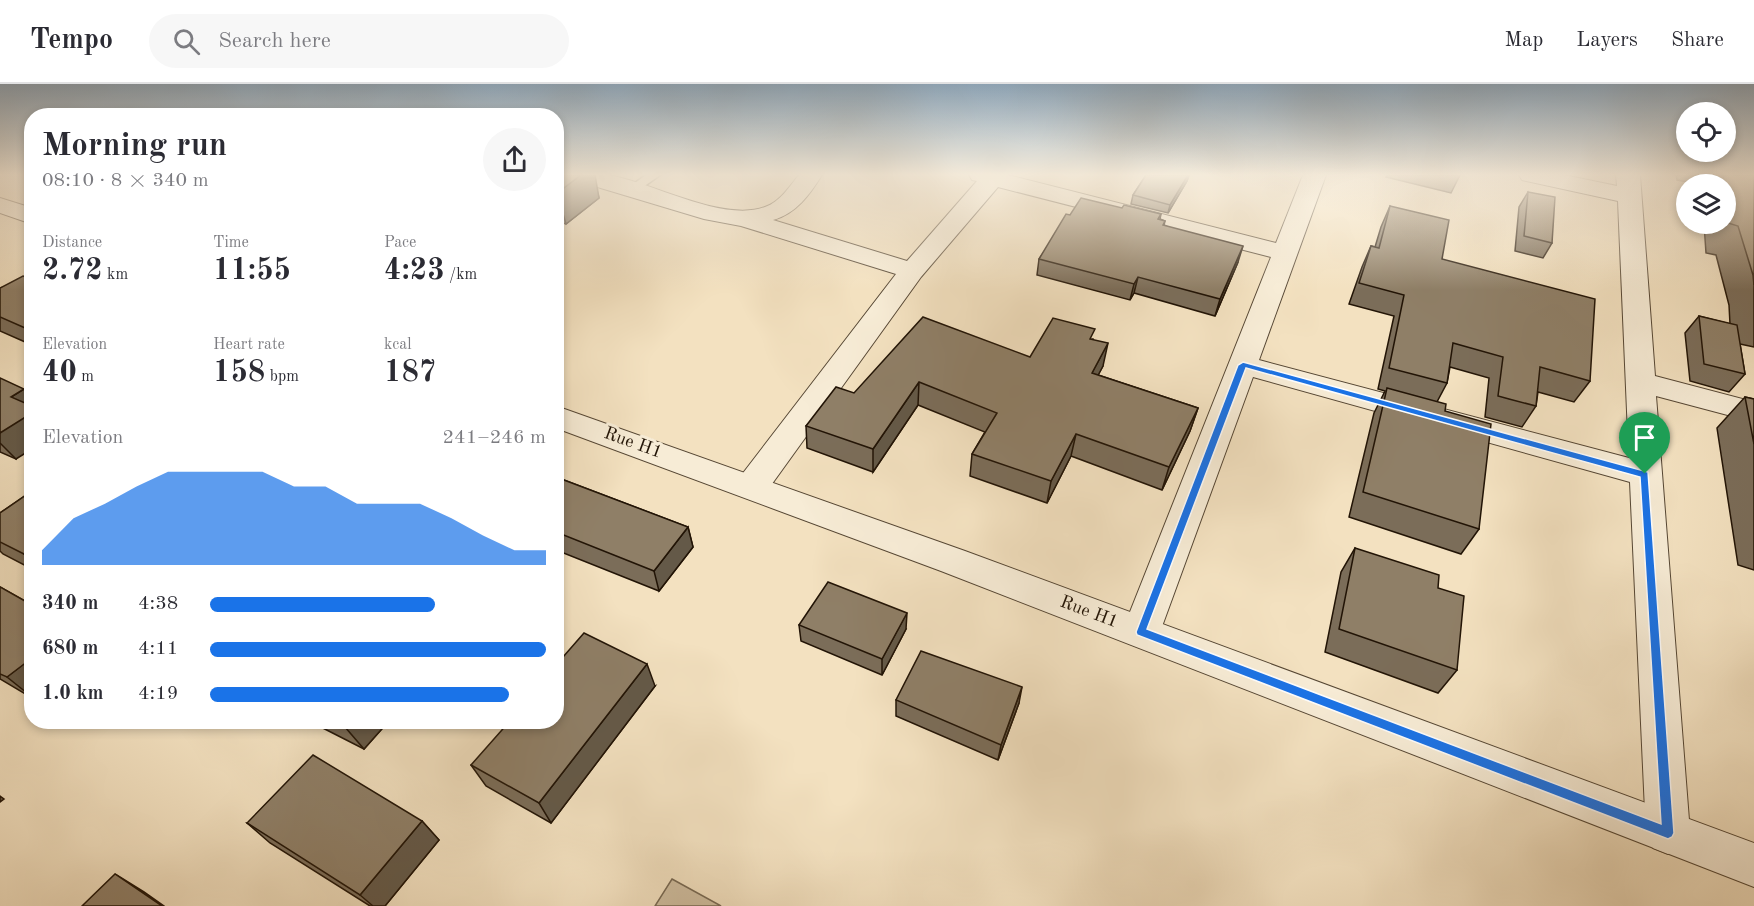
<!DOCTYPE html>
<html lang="en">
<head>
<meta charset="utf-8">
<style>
  :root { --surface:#fff; --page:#f7f7f7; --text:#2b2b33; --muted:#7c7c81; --line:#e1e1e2; --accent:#1a73e8 }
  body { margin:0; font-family:"Old Standard TT",serif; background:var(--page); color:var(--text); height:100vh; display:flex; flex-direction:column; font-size:22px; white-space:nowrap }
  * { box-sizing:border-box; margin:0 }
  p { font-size:20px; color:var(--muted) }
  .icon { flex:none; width:33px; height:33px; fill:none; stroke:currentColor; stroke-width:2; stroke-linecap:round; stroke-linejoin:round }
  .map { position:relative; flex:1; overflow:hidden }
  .side { position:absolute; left:24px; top:24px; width:540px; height:621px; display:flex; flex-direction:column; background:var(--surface); border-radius:24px; box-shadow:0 3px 9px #0003 }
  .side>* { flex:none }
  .tools { position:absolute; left:1676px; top:18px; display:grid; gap:12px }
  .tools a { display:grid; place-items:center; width:60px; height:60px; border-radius:50%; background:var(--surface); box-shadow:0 3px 9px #0003; font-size:30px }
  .pin { position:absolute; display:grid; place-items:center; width:51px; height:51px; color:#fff; margin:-62px -26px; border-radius:50% 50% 50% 0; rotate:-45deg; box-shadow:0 0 6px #0007 }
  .pin .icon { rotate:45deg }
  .round { display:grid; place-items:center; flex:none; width:63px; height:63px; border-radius:32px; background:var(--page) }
  .summary { display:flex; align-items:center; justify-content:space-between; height:102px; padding:0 18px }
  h1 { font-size:33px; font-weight:800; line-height:45px }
  .figures { display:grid; grid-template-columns:repeat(3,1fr); gap:9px; height:102px; padding:6px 18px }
  .figures div { display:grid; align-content:center }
  .figures b { font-size:30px; font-weight:800 }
  .figures small { font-size:16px; font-weight:400 }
  .figures p { font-size:16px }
  .chart { height:168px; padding:12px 18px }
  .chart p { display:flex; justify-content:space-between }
  .chart svg { width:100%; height:108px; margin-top:6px; fill:var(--accent); opacity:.7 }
  ul { padding:0 18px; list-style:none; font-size:20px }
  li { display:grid; grid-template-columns:96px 72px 1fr; align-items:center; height:45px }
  li i { height:15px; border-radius:8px; background:var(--accent) }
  header { display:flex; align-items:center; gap:36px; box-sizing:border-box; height:84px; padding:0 30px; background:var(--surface); border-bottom:2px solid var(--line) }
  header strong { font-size:28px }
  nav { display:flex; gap:33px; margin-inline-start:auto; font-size:21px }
  .search { width:420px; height:54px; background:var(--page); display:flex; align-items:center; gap:15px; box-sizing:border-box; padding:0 21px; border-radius:33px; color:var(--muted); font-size:22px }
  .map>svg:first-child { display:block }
  .green { fill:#cfbea0; stroke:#786953; stroke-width:1.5 }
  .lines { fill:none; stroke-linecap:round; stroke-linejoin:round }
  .service-casing { stroke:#564734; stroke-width:3 }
  .minor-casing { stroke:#564734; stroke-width:2 }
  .tertiary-casing { stroke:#564734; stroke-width:2 }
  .service { fill:#f7ecd6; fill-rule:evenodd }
  .minor { fill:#f7ecd6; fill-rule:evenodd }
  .tertiary { fill:#f7ecd6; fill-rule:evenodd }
  .wall { fill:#7b6d59; stroke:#221406; stroke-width:1.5 }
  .shaded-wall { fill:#645948; stroke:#221406; stroke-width:1.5 }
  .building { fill:#8f7f67; stroke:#221406; stroke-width:1.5 }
  .route { fill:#1a73e8; stroke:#fff; stroke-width:1.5; fill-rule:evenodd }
  .labels { text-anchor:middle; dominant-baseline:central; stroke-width:6; stroke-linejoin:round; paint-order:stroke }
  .street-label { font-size:18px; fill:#221406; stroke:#f7ecd6 }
</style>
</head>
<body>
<header>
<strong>Tempo</strong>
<div class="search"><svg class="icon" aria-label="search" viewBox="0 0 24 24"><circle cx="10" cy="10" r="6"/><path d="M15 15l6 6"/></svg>Search here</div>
<nav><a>Map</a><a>Layers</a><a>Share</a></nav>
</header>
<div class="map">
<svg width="1754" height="822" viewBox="0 0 1754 822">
  <rect width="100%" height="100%" fill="#f3e1c0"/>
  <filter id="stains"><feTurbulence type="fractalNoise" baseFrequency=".00333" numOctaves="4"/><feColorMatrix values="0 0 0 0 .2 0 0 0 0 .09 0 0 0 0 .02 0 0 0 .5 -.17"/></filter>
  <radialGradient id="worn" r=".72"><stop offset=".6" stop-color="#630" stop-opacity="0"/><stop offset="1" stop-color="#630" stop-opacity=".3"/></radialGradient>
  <polygon class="green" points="672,795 721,822 655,822"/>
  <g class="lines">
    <defs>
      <polygon id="service" points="646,91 660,91 636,108 628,108 628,104"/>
      <g id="minor">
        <path d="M571,91C583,91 596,90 608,91C652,98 723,139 765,123C780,118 789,103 799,91H822C810,110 796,130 773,136L907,177L977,97L972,96L969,91H1008L1276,159L1303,91H1326L1259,276L1629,374L1618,117L1522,96L1519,91H1564L1617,102L1616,91H1640L1655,292L1754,318V338L1656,312L1690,749L1683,764L1668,770L1653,764L1646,749L1630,398L1253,293L1160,548L1154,559L1141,564L1128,559L1122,548L1271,173L998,103L921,193L764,411L752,414L740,411L736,402L740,393L896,190L741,142L704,135L574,96Z"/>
        <polygon points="0,114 32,124 32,140 0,129"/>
      </g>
      <polygon id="tertiary" points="556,322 965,467 1754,759 1754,803 941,487 556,344"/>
    </defs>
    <use href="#service" class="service-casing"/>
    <use href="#minor" class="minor-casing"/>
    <use href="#tertiary" class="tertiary-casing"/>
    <use href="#service" class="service"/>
    <use href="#minor" class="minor"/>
    <use href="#tertiary" class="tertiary"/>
  </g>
  <g class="wall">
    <polygon points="556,91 598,106 597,106 599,114 566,140 556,137"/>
    <polygon points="1146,91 1189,91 1187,97 1168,129 1131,120 1133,111"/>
    <polygon points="1387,91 1460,91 1451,109 1386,93"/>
    <polygon points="1676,91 1754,91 1754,263 1740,260 1745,290 1729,308 1690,297 1685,249 1699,232 1730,240 1729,221 1716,171 1706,169 1704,140 1725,140 1725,100 1700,100 1677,96"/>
    <polygon points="1528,108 1552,159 1543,174 1515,167 1519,123"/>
    <polygon points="1390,122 1442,175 1590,297 1574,318 1538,308 1536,322 1522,343 1485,333 1489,294 1450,283 1447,299 1437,318 1445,327 1479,445 1461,470 1349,433 1374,329 1385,307 1378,305 1394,232 1349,220 1362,183 1371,162 1375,163 1381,143"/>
    <polygon points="1122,124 1161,130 1160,135 1165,137 1164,141 1238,178 1215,232 1134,209 1130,216 1037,191 1039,175 1070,131"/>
    <polygon points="32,195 32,261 0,247 0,204"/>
    <polygon points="1093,255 1103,282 1098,291 1198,324 1190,347 1162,406 1071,372 1047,419 970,392 972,370 985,348 918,321 873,388 807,364 806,342 854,309 1030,273"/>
    <polygon points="0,294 16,375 0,368"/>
    <polygon points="1745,313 1754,315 1754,486 1738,481 1717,344"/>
    <polygon points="556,393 688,443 693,463 659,507 556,466"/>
    <polygon points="32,407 32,485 3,470 0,467 0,429"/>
    <polygon points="1355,464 1457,586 1438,609 1325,568 1341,488"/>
    <polygon points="0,503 32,521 32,614 0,595"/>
    <polygon points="799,541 906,545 882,591 801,557"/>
    <polygon points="655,602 551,739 486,702 471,681"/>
    <polygon points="896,616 1019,619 998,676 896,632"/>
    <polygon points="311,638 388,638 364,665"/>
    <polygon points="422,737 439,756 385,822 370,822 270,759 247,739"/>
  </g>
  <g class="shaded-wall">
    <polygon points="581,91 595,91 599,114 566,140 557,109"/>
    <polygon points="1188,91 1189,91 1187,97 1168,129 1170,121"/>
    <polygon points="1243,162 1238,178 1215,232 1220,215"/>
    <polygon points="1138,193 1134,209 1130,216 1134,200"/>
    <polygon points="1108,259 1103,282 1087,312 1092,289"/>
    <polygon points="919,298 918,321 873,388 873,365"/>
    <polygon points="24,305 32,313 32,365 16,375 0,359 0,349 11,313"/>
    <polygon points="1198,324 1190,347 1162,406 1169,383"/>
    <polygon points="1076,350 1071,372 1047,419 1051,397"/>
    <polygon points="688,443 693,463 659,507 654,487"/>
    <polygon points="32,464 32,477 24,470"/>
    <polygon points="907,529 906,545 882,591 882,575"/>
    <polygon points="32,574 32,613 7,593"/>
    <polygon points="647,580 655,602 551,739 539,719"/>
    <polygon points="1022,603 1019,619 998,676 1001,661"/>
    <polygon points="351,638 388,638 364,665 345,643"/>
    <polygon points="0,712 4,715 0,718"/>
    <polygon points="422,737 439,756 385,822 373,822 360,811"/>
    <polygon points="115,790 144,808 164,822 162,822"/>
  </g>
  <g class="building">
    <polygon points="556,91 581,91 557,109 556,109"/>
    <polygon points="1146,91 1188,91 1170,121 1133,111"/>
    <polygon points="1723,91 1754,91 1754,201 1753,191 1738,142 1728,139 1725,114 1725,100 1724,100"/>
    <polygon points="1528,108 1555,113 1552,159 1524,152"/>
    <polygon points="1081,114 1122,124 1124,121 1161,130 1158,135 1165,137 1163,141 1243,162 1220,215 1138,193 1134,200 1039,175 1066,130 1070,131"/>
    <polygon points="1390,122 1449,136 1442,175 1595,215 1590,297 1540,283 1536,322 1509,315 1498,312 1503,273 1453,259 1447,299 1389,284 1404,211 1359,199 1371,162 1379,164"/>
    <polygon points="23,192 32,195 32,247 0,233 0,204"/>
    <polygon points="1699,232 1737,241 1745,290 1704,280"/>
    <polygon points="923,233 1030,273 1053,234 1095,245 1090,255 1108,259 1092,289 1198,324 1169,383 1076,350 1051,397 972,370 997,329 919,298 873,365 806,342 836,303 854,309"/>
    <polygon points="0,294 24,305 11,313 32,322 32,329 0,349"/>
    <polygon points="1387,304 1446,320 1445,327 1491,340 1479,445 1363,408"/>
    <polygon points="1745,313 1754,315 1754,360"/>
    <polygon points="556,393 688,443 654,487 556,448"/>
    <polygon points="32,407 32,464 24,470 0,458 0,429"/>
    <polygon points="1355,464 1439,491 1438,504 1464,512 1457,586 1339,545"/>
    <polygon points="828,498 907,529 882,575 799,541"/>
    <polygon points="0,503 32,521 32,574 7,593 0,590"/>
    <polygon points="584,549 647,580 539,719 471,681 509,638 556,638 556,581"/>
    <polygon points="921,567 1022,603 1001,661 896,616"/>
    <polygon points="334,638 351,638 345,643"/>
    <polygon points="313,671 422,737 360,811 247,739"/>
    <polygon points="115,790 162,822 82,822"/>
  </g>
  <linearGradient id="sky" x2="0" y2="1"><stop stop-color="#90aabf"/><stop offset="0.44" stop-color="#faf2e3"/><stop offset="1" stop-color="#faf2e3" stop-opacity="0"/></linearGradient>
  <rect width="1754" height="206" fill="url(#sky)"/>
  <path class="route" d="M1243,278L1648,388L1674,749L1672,753L1668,755L1137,551L1136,548L1238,281ZM1246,284L1640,393L1661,740L1147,545Z"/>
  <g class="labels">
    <g class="street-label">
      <text transform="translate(633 359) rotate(20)">Rue H1</text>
      <text transform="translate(1089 528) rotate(21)">Rue H1</text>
    </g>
  </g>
  <rect width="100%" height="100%" filter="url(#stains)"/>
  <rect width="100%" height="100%" fill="url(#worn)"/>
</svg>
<div class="tools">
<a><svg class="icon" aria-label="locate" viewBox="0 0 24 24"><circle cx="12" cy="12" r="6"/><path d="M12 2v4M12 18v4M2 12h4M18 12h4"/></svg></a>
<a><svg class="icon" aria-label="layers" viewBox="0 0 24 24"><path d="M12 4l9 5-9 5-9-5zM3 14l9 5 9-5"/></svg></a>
</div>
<div class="pin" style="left:1645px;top:390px;background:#1e9e55"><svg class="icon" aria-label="arrive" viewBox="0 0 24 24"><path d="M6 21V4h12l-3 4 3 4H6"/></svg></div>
<section class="side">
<div class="summary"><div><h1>Morning run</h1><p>08:10 · 8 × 340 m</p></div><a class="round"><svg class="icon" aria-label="share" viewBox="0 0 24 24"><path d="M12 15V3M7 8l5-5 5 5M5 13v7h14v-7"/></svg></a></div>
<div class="figures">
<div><p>Distance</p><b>2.72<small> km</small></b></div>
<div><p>Time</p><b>11:55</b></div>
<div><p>Pace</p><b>4:23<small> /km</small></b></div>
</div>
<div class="figures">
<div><p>Elevation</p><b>40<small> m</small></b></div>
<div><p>Heart rate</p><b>158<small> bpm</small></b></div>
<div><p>kcal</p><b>187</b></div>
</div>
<div class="chart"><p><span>Elevation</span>241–246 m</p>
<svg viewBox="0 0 160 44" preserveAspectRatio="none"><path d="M0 44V38L10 25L20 19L30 12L40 6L50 6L60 6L70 6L80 12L90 12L100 19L110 19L120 19L130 25L140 32L150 38L160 38V44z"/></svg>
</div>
<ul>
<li><b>340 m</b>4:38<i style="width:67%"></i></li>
<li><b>680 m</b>4:11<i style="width:100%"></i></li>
<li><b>1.0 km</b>4:19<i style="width:89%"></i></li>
</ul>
</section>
</div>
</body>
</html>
